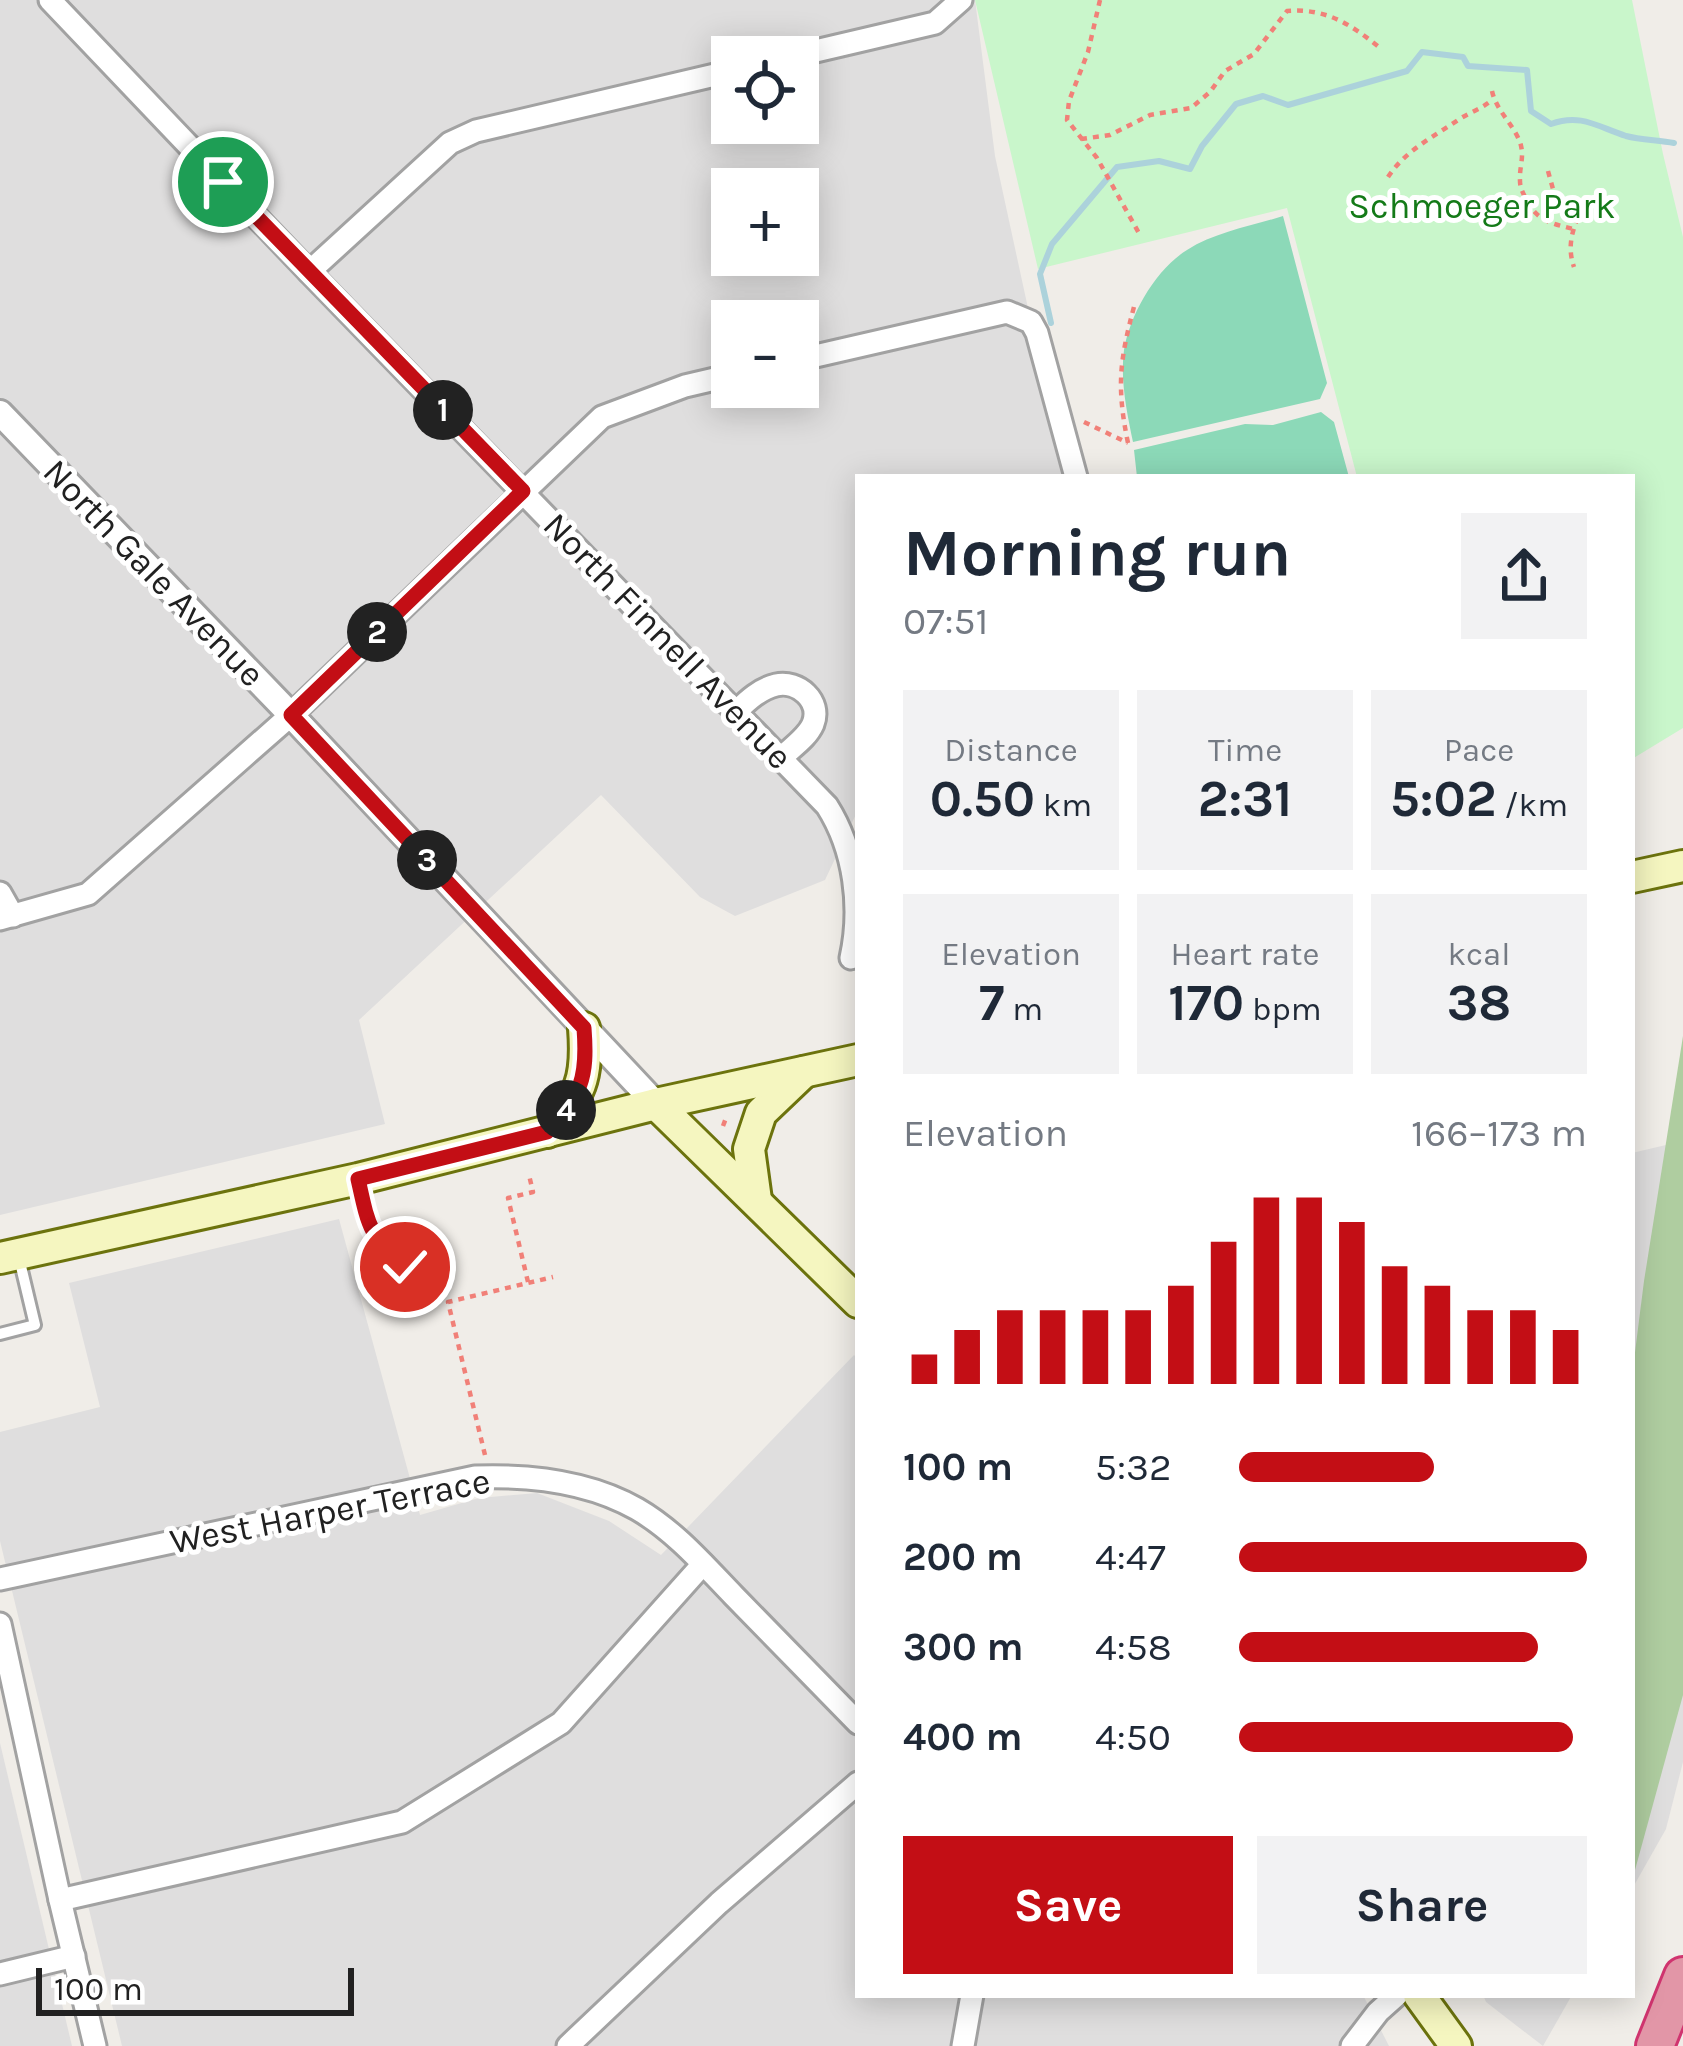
<!DOCTYPE html>
<html lang="en">
<head>
<meta charset="utf-8">
<style>
  :root { --surface:#fff; --page:#f2f2f3; --text:#1f2937; --muted:#747a83; --accent:#c30e15 }
  body { margin:0; font-family:Karla,sans-serif; background:var(--page); color:var(--text); height:100vh; display:flex; flex-direction:column; font-size:45px; white-space:nowrap }
  * { box-sizing:border-box; margin:0 }
  p { font-size:39px; color:var(--muted) }
  .icon { flex:none; width:66px; height:66px; fill:none; stroke:currentColor; stroke-width:2; stroke-linecap:round; stroke-linejoin:round }
  .map { position:relative; flex:1; overflow:hidden }
  .details { position:absolute; left:855px; top:474px; width:780px; height:1524px; display:flex; flex-direction:column; background:var(--surface); border-radius:0px; box-shadow:0 6px 30px #0003 }
  .details>* { flex:none }
  .tools { position:absolute; left:711px; top:36px; display:grid; gap:24px }
  .tools a { display:grid; place-items:center; width:108px; height:108px; border-radius:0px; background:var(--surface); box-shadow:0 6px 30px #0003; font-size:60px }
  .scale { position:absolute; left:36px; bottom:30px; width:318px; box-sizing:border-box; padding-left:12px; border:6px solid #212121; border-top:0; font-size:33px; line-height:42px; white-space:nowrap; color:#212121; -webkit-text-stroke:9px #fff; paint-order:stroke }
  .pin { position:absolute; display:grid; place-items:center; width:102px; height:102px; color:#fff; margin:-51px; border:6px solid #fff; border-radius:50%; box-shadow:0 3px 12px #0007 }
  .km { position:absolute; width:60px; height:60px; margin:-30px; border-radius:50%; background:#222; color:#fff; font-size:33px; line-height:60px; text-align:center }
  .round { display:grid; place-items:center; flex:none; width:126px; height:126px; border-radius:0px; background:var(--page) }
  .head { display:flex; align-items:center; justify-content:space-between; height:204px; padding:0 48px }
  h1 { font-size:66px; font-weight:700; line-height:90px }
  .stats { display:grid; grid-template-columns:repeat(3,1fr); gap:18px; height:204px; padding:12px 48px }
  .stats div { display:grid; align-content:center; border-radius:0px; background:var(--page); text-align:center }
  .stats b { font-size:51px; font-weight:700 }
  .stats small { font-size:33px; font-weight:400 }
  .stats p { font-size:33px }
  .chart { height:336px; padding:24px 48px }
  .chart p { display:flex; justify-content:space-between }
  .chart svg { width:100%; height:216px; margin-top:12px; stroke:var(--accent); stroke-width:6 }
  .button { display:flex; gap:24px; margin-top:auto; padding:24px 48px }
  .button a { flex:1; height:138px; border-radius:0px; background:var(--accent); color:#fff; font-size:48px; font-weight:700; line-height:138px; text-align:center }
  .button a+a { background:var(--page); color:var(--text) }
  ul { padding:0 48px; list-style:none; font-size:39px }
  li { display:grid; grid-template-columns:192px 144px 1fr; align-items:center; height:90px }
  li i { height:30px; border-radius:15px; background:var(--accent) }
  .map>svg:first-child { display:block }
  .residential { fill:#dfdede; fill-rule:evenodd }
  .forest { fill:#afcda0 }
  .park { fill:#c9f6cb }
  .pitch { fill:#8cd9b8 }
  .lines { fill:none; stroke-linecap:round; stroke-linejoin:round }
  .stream { stroke:#acd2db; stroke-width:6 }
  .service-casing { stroke:#a2a2a2; stroke-width:16 }
  .minor-casing { stroke:#a2a2a2; stroke-width:27 }
  .tertiary-casing { stroke:#a2a2a2; stroke-width:30 }
  .secondary-casing { stroke:#6c730d; stroke-width:36 }
  .motorway-casing { stroke:#d0346f; stroke-width:42 }
  .path { stroke:#f18078; stroke-width:4.5; stroke-dasharray:6 6; stroke-linecap:butt }
  .service { stroke:#fff; stroke-width:10 }
  .minor { stroke:#fff; stroke-width:21 }
  .tertiary { stroke:#fff; stroke-width:24 }
  .secondary { stroke:#f5f6c0; stroke-width:30 }
  .motorway { stroke:#e296a7; stroke-width:36 }
  .route-casing { stroke:#fff; stroke-width:24 }
  .route { stroke:#c30e15; stroke-width:15 }
  .labels { text-anchor:middle; dominant-baseline:central; stroke-width:10; stroke-linejoin:round; paint-order:stroke }
  .park-label { font-size:36px; fill:#147a18; stroke:#fff }
  .street-label { font-size:36px; fill:#212121; stroke:#fff }
</style>
</head>
<body>
<div class="map">
<svg width="1683" height="2046" viewBox="0 0 1683 2046">
  <rect width="100%" height="100%" fill="#f0ede8"/>
  <g class="residential">
    <path d="M0,0H975L995,156L1031,322L1076,477H858V810L825,880L735,916L700,897L601,795L359,1020L385,1124L0,1215ZM732,57H798V123H732ZM732,189H798V255H732ZM732,321H798V387H732Z"/>
    <polygon points="1683,1141 1683,1762 1666,1829 1632,1889 1632,1153"/>
    <polygon points="339,1219 420,1515 479,1498 537,1493 609,1521 661,1555 854,1355 858,1359 858,1995 1363,1995 1389,2046 122,2046 0,1541 0,1432 100,1407 69,1283"/>
    <polygon points="0,1743 72,2046 0,2046"/>
    <polygon points="1483,1995 1572,1995 1543,2046 1486,2002"/>
  </g>
  <polygon class="forest" points="1683,1036 1683,1695 1632,1881 1632,1376 1644,1281"/>
  <polygon class="park" points="975,0 1632,0 1663,154 1683,237 1683,728 1632,759 1632,477 1357,477 1287,208 1038,269"/>
  <g class="pitch">
    <path d="M1283,216L1327,383L1320,399L1133,442C1127,413 1120,380 1124,350C1130,314 1156,269 1187,250C1215,232 1252,226 1283,216Z"/>
    <polygon points="1321,412 1334,422 1349,477 1137,477 1134,450 1245,424 1273,425"/>
  </g>
  <g class="lines">
    <path class="stream" d="M1051,323L1040,274L1052,244L1117,167L1159,161L1190,169L1202,146L1236,104L1263,96L1288,105L1407,71L1422,52L1463,57L1468,66L1527,70L1531,111L1551,124C1581,113 1598,127 1626,136C1641,140 1659,140 1674,143"/>
    <defs>
      <g id="service">
        <path d="M359,1182C369,1226 374,1247 414,1273"/>
        <polyline points="0,1334 35,1325 19,1258"/>
      </g>
      <g id="minor">
        <path d="M50,0L309,272L827,806C855,850 862,908 851,958"/>
        <polyline points="790,57 935,23 961,0"/>
        <polyline points="309,272 450,143 476,131 732,71"/>
        <polyline points="798,360 1007,312 1031,322 1037,333 1076,477"/>
        <path d="M737,711C748,700 760,689 776,685C798,680 822,701 813,724C807,738 791,748 781,758"/>
        <polyline points="0,893 13,916"/>
        <polyline points="0,919 88,894 291,715 602,417 685,386 732,375"/>
        <path d="M0,1579L475,1477C531,1475 588,1481 637,1509C675,1531 704,1565 734,1596C775,1638 817,1681 858,1723"/>
        <polyline points="0,1624 60,1900 95,2046"/>
        <polyline points="60,1900 402,1822 561,1723 703,1564"/>
        <polyline points="0,1974 74,1956"/>
        <polyline points="568,2046 719,1903 858,1783"/>
        <polyline points="963,2046 972,1995"/>
        <polyline points="1352,2046 1378,2012 1397,1995"/>
      </g>
      <polyline id="tertiary" points="0,413 291,715 656,1104"/>
      <g id="secondary">
        <polyline points="1632,877 1683,866"/>
        <polyline points="656,1104 858,1302"/>
        <path d="M547,1132C581,1094 588,1080 584,1028"/>
        <polyline points="756,1200 749,1149 761,1113 804,1072"/>
        <polyline points="0,1258 358,1179 656,1104 858,1060"/>
        <polyline points="1419,1995 1456,2046"/>
      </g>
      <polyline id="motorway" points="1655,2046 1683,1976"/>
    </defs>
    <use href="#service" class="service-casing"/>
    <use href="#minor" class="minor-casing"/>
    <use href="#tertiary" class="tertiary-casing"/>
    <use href="#secondary" class="secondary-casing"/>
    <use href="#motorway" class="motorway-casing"/>
    <g class="path">
      <polyline points="1100,0 1088,52 1069,101 1067,120 1097,158 1140,235"/>
      <path d="M1492,91C1496,110 1513,124 1520,142C1525,157 1519,167 1520,181C1520,188 1523,193 1526,199C1537,221 1550,223 1573,229"/>
      <path d="M1081,139L1110,135L1150,115L1191,108L1210,92L1225,71L1254,54L1287,11C1325,8 1349,23 1379,47"/>
      <path d="M1548,171L1553,189L1580,212C1572,231 1567,247 1574,267"/>
      <path d="M1388,177C1405,151 1433,137 1458,120C1470,112 1482,109 1493,99"/>
      <polyline points="1084,422 1128,443"/>
      <path d="M1128,443C1116,385 1120,359 1135,303"/>
      <polyline points="723,1126 726,1118"/>
      <polyline points="528,1282 508,1198 533,1192 529,1175"/>
      <polyline points="485,1455 448,1302 553,1277"/>
    </g>
    <use href="#service" class="service"/>
    <use href="#minor" class="minor"/>
    <use href="#tertiary" class="tertiary"/>
    <use href="#secondary" class="secondary"/>
    <use href="#motorway" class="motorway"/>
  </g>
  <g class="lines">
    <defs>
      <path id="route" d="M223,182L523,491L291,715L584,1028C588,1080 581,1094 547,1132L358,1179C368,1224 369,1237 405,1267"/>
    </defs>
    <use href="#route" class="route-casing"/>
    <use href="#route" class="route"/>
  </g>
  <g class="labels">
    <g class="park-label">
      <text x="1482" y="206">Schmoeger Park</text>
    </g>
    <g class="street-label">
      <text transform="translate(154 573) rotate(46)">North Gale Avenue</text>
      <text transform="translate(668 641) rotate(46)">North Finnell Avenue</text>
      <text transform="translate(330 1511) rotate(-11)">West Harper Terrace</text>
    </g>
  </g>
</svg>
<div class="tools">
<a><svg class="icon" aria-label="locate" viewBox="0 0 24 24"><circle cx="12" cy="12" r="6"/><path d="M12 2v4M12 18v4M2 12h4M18 12h4"/></svg></a>
<a>+</a>
<a>−</a>
</div>
<div class="scale">100 m</div>
<div class="pin" style="left:223px;top:182px;background:#1e9e55"><svg class="icon" aria-label="arrive" viewBox="0 0 24 24"><path d="M6 21V4h12l-3 4 3 4H6"/></svg></div>
<div class="pin" style="left:405px;top:1267px;background:#d93025"><svg class="icon" aria-label="check" viewBox="0 0 24 24"><path d="M5 12l5 5 9-10"/></svg></div>
<b class="km" style="left:443px;top:410px">1</b>
<b class="km" style="left:377px;top:632px">2</b>
<b class="km" style="left:427px;top:860px">3</b>
<b class="km" style="left:566px;top:1110px">4</b>
<section class="details">
<div class="head"><div><h1>Morning run</h1><p>07:51</p></div><a class="round"><svg class="icon" aria-label="share" viewBox="0 0 24 24"><path d="M12 15V3M7 8l5-5 5 5M5 13v7h14v-7"/></svg></a></div>
<div class="stats">
<div><p>Distance</p><b>0.50<small> km</small></b></div>
<div><p>Time</p><b>2:31</b></div>
<div><p>Pace</p><b>5:02<small> /km</small></b></div>
</div>
<div class="stats">
<div><p>Elevation</p><b>7<small> m</small></b></div>
<div><p>Heart rate</p><b>170<small> bpm</small></b></div>
<div><p>kcal</p><b>38</b></div>
</div>
<div class="chart"><p><span>Elevation</span>166–173 m</p>
<svg viewBox="0 0 160 44" preserveAspectRatio="none"><path d="M5 44V38M15 44V33M25 44V29M35 44V29M45 44V29M55 44V29M65 44V24M75 44V15M85 44V6M95 44V6M105 44V11M115 44V20M125 44V24M135 44V29M145 44V29M155 44V33"/></svg>
</div>
<ul>
<li><b>100 m</b>5:32<i style="width:56%"></i></li>
<li><b>200 m</b>4:47<i style="width:100%"></i></li>
<li><b>300 m</b>4:58<i style="width:86%"></i></li>
<li><b>400 m</b>4:50<i style="width:96%"></i></li>
</ul>
<div class="button"><a>Save</a><a>Share</a></div>
</section>
</div>
</body>
</html>
